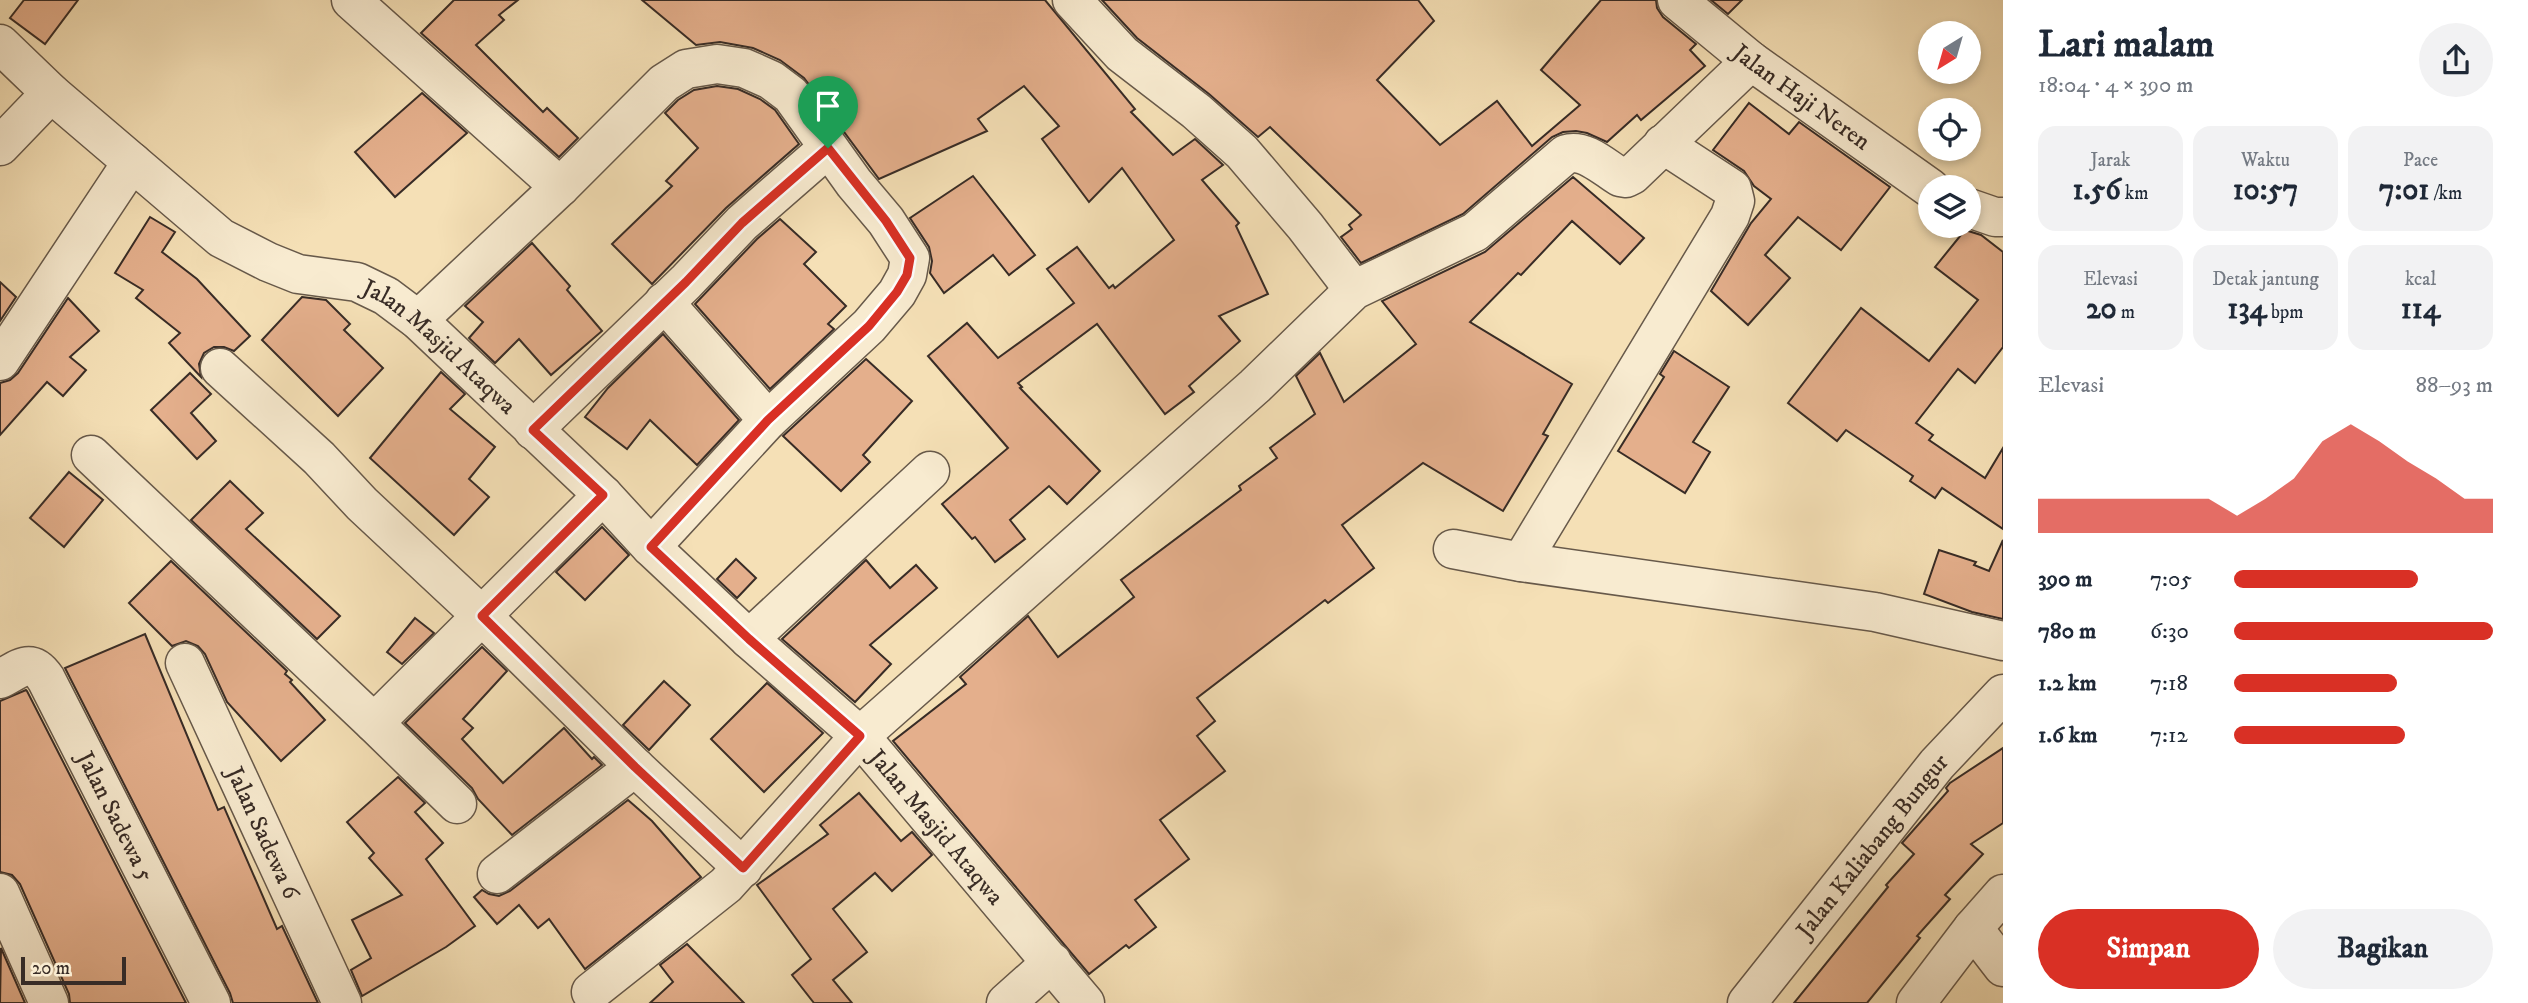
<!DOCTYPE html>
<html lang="id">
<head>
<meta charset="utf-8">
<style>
  :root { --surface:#fff; --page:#f2f2f3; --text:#1f2937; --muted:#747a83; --accent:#d93025 }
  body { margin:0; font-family:"IM FELL DW Pica",serif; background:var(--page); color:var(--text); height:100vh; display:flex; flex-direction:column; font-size:26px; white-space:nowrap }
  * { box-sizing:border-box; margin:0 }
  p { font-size:23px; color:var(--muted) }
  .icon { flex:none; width:38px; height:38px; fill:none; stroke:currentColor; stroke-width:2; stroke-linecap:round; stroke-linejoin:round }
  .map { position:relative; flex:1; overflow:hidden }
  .side { display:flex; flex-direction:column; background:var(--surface); width:525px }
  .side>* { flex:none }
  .needle { width:46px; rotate:217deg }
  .fabs { position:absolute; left:1918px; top:21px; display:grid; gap:14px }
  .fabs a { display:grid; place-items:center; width:63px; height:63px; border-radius:50%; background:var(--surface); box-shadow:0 4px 10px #0003; font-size:35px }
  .scale { position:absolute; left:21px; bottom:18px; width:105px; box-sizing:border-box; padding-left:7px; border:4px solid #382c26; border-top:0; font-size:19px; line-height:24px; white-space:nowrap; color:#382c26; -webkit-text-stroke:5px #f8ebd0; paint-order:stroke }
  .pin { position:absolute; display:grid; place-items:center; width:60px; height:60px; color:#fff; margin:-72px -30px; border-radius:50% 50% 50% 0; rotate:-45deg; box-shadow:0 0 7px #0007 }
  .pin .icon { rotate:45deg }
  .round { display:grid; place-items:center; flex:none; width:74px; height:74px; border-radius:37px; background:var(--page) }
  .headline { display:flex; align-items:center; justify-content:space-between; height:119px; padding:0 35px }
  h1 { font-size:38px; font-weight:700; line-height:52px }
  .figures { display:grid; grid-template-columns:repeat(3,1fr); gap:10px; height:119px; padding:7px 35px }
  .figures div { display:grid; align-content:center; border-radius:18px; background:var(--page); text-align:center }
  .figures b { font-size:30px; font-weight:700 }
  .figures small { font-size:19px; font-weight:400 }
  .figures p { font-size:19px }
  .chart { height:196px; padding:14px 35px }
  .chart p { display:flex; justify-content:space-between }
  .chart svg { width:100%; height:126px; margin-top:7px; fill:var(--accent); opacity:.7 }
  .primary-button { display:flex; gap:14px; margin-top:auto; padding:14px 35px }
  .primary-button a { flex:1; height:80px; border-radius:42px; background:var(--accent); color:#fff; font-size:28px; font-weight:700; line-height:80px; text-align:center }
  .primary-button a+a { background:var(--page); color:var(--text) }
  ul { padding:0 35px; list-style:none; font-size:23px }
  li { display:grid; grid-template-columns:112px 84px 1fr; align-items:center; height:52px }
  li i { height:18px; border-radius:9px; background:var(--accent) }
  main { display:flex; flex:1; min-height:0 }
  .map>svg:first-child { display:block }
</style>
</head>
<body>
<main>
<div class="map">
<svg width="2003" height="1003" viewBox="0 0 2003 1003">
  <rect width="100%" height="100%" fill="#f5e0b6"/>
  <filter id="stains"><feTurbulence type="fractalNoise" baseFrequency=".00286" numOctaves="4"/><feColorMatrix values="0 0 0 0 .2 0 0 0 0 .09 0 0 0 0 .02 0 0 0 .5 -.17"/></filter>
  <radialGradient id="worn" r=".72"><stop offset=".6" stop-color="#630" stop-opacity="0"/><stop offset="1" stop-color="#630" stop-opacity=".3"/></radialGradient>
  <g fill="#e4af8c" stroke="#382c26" stroke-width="2">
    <polygon points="24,0 78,0 45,44 10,18"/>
    <polygon points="454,0 518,0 499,15 504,20 476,45 543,112 547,108 578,138 559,157 421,33"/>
    <polygon points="642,0 1045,0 1135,109 1131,112 1173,155 1195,139 1223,165 1202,180 1239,223 1236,226 1268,294 1219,316 1240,341 1189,386 1194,392 1165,414 1097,324 1018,383 1022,387 1020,388 1100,471 1067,504 1049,486 1010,520 1025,539 995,562 975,537 972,539 942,504 1008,448 928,356 967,323 998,358 1074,303 1047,269 1077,247 1109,288 1113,285 1115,288 1174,240 1122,168 1089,202 1042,139 1059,126 1024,86 978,119 987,131 879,179 804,78 780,60 753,48 720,42 696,45"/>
    <polygon points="1102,0 1418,0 1434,21 1377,80 1440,145 1497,101 1532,146 1580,105 1541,70 1601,0 1656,0 1657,8 1663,17 1696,44 1690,50 1705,66 1641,120 1637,115 1607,142 1587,133 1576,131 1563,132 1552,137 1463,214 1361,263 1341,237 1352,229 1349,225 1361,215 1270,127 1258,137 1209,94 1137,38"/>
    <polygon points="1711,0 1742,0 1728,14"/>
    <polygon points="717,86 738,89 760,99 775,110 799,144 726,208 652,284 612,244 672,186 666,181 698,148 665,113 678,100 694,90"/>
    <polygon points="422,93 467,133 395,197 355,152"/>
    <polygon points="1749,103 1789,134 1799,122 1890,187 1841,250 1798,217 1765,255 1790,278 1748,325 1711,291 1751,223 1771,199 1754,186 1744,171 1713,150"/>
    <polygon points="973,176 1035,255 1009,275 993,255 944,293 930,273 932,261 929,247 910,218"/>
    <polygon points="1573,177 1644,238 1620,264 1572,221 1521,275 1518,273 1470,322 1572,384 1543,434 1548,436 1503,511 1423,463 1342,525 1374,568 1328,603 1325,600 1197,698 1215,721 1197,736 1225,771 1160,820 1189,859 1135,900 1156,927 1129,948 1126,945 1089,974 893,741 966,684 960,677 1028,616 1058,657 1134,597 1121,580 1241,490 1239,486 1277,458 1270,448 1315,414 1296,376 1320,353 1344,402 1416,344 1382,301 1485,252"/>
    <polygon points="150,217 175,232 162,252 197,279 250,336 234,351 224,347 214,347 204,353 199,364 201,377 169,343 180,333 136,298 143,290 115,273"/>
    <polygon points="780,219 816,252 804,264 846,306 828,324 834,329 770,389 695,304 757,239"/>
    <polygon points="1965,230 1981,235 2003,252 2003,347 1975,383 1958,369 1916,423 1933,435 1929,440 1985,478 2003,448 2003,529 1942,488 1935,498 1910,481 1913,476 1846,430 1837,441 1788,403 1861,308 1929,361 1978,300 1935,267"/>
    <polygon points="532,243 570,286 567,290 602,331 551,375 519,339 495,363 469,338 483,322 465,306"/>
    <polygon points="0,282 16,297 0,321"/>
    <polygon points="302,297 326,300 350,324 344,330 383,368 338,416 262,340"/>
    <polygon points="68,298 99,331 70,357 86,370 63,396 47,382 0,435 0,383 10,380 18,373"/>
    <polygon points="663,334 739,420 697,465 650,420 627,449 585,417 608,388"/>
    <polygon points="1674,351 1729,387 1693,442 1710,452 1685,493 1618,451 1664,377 1660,374"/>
    <polygon points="866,359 912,401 863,455 870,462 841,491 783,436"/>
    <polygon points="441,372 465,394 450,409 495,447 469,479 489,497 454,535 370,458"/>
    <polygon points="190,373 211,394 191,413 216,441 197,459 151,410"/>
    <polygon points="69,472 103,500 64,547 30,518"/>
    <polygon points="230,481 263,513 246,529 340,616 317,639 191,520"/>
    <polygon points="602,527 629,555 585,600 556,572"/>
    <polygon points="2003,540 2003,619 1972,612 1924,594 1939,550 1976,562 1974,565 1989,571"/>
    <polygon points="736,559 756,578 737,598 717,579"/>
    <polygon points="866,560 890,588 916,565 937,588 870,645 891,664 855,702 782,639"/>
    <polygon points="171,561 287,671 285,674 292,680 290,682 325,720 281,761 227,702 205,654 198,646 186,641 172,646 129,603"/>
    <polygon points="415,618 434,633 402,664 387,652"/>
    <polygon points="145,634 218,810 224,807 277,929 282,926 318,1003 233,1003 230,993 65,668"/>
    <polygon points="482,647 507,671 463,719 473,728 462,739 503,783 564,728 592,759 594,757 602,765 512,835 478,799 472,788 405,723"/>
    <polygon points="664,681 690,705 649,750 623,725"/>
    <polygon points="767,683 823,733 764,792 711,739"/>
    <polygon points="26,690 27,691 186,1003 70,1003 69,994 20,884 12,875 0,872 0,701"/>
    <polygon points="2003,748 2003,823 1971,844 1983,854 1945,895 1950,899 1917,936 1920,938 1867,1003 1794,1003 1888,887 1886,885 1914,854 1902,843 1948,791 1946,788 1950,783"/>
    <polygon points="398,777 425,803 415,812 443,843 426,859 475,926 446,947 362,996 351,970 371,958 352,920 402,895 369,858 374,853 347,822"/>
    <polygon points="859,793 901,841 912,832 932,855 892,891 875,873 833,909 867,952 833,980 852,1003 814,1003 792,975 811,959 757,885 828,834 820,825"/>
    <polygon points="628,800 652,821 701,877 585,969 549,919 538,928 519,905 497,924 474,897 482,890 489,894 499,896 510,891"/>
    <polygon points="687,944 744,1003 650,1003 673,982 660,965"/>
    <polygon points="1,948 25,1003 0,1003"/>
  </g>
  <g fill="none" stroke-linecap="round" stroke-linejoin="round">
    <g stroke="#67594a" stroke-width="41">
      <g id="minor">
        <polyline points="351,0 560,187"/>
        <polyline points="1072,0 1122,54 1196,111 1242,152 1305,226 1354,290"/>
        <path id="s1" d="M1677,0L1751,61L1930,188"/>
        <path id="s2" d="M0,44L51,93L221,238L268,262L298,274L357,282L386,296L418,320L603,495L651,547L749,639L860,736L1085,1003"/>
        <polyline points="0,146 51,93"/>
        <polyline points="1969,208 1995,217 2003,217"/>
        <polyline points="664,302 768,420"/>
        <polyline points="418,320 560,187 664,83 686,69 717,64 744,68 771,80 791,95 854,183 886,221 910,258 907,275 897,293 869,326 768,420 651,547"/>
        <polyline points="0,361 132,162"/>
        <polyline points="220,368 319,458 362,504 482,616 635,767 743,868"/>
        <polyline points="533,430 686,282 742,223 828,148"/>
        <polyline points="91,455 374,723 603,495"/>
        <polyline points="1453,549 1521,562 1875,612 2003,641"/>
        <polyline points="1521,562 1730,216 1735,201 1732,189 1663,144"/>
        <polyline points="749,639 930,471"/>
        <path id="s3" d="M185,663L342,1003"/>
        <path id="s4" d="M0,679C20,669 31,656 46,679L211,1003"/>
        <polyline points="374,723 457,804"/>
        <polyline points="497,874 635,767"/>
        <polyline points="0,893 49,1003"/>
        <polyline points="1973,928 2003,967"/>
        <path d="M591,992L726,885L860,736L1255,386L1354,290L1475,232L1566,154C1585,148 1605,168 1620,177L1626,178L1632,175L1751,61"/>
        <polyline points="1006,1003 1052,962"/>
        <polyline points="1916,1003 1973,928 2003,894"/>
      </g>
    </g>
    <g stroke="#67594a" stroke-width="41">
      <g id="tertiary">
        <path id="s5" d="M1747,1003L1937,764L2003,694"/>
      </g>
    </g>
    <use href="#minor" stroke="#f8ebd0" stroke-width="38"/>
    <use href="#tertiary" stroke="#f8ebd0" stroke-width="38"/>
  </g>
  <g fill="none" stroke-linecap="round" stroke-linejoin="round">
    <g stroke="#fff" stroke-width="14">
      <polygon id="route" points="828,148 886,221 910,258 907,275 897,292 869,326 768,420 651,547 749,639 860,736 743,868 635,767 482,616 603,495 533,430 686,282 742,223"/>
    </g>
    <use href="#route" stroke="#d93025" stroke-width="9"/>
  </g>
  <g text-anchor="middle" stroke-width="5" stroke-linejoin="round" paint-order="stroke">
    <g font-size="24" fill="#382c26" stroke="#f8ebd0">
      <text dy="8" stroke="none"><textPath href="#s1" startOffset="158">Jalan Haji Neren</textPath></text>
      <text dy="8" stroke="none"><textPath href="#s2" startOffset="544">Jalan Masjid Ataqwa</textPath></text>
      <text dy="8" stroke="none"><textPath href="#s4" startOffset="208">Jalan Sadewa 5</textPath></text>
      <text dy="8" stroke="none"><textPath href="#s2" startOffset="1237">Jalan Masjid Ataqwa</textPath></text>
      <text dy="8" stroke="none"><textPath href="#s3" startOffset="187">Jalan Sadewa 6</textPath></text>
      <text dy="8" stroke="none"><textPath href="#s5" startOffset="201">Jalan Kaliabang Bungur</textPath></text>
    </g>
  </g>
  <rect width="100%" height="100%" filter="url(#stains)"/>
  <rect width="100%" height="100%" fill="url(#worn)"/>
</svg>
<div class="fabs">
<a><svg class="needle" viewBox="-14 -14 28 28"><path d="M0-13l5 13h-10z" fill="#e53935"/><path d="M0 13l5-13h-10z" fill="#747a83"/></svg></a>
<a><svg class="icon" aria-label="locate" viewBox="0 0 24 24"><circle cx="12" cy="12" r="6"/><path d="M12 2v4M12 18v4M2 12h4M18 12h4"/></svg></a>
<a><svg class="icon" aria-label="layers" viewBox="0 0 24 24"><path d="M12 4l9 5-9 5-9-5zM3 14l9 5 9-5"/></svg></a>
</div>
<div class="scale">20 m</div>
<div class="pin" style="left:828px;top:148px;background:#1e9e55"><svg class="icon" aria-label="arrive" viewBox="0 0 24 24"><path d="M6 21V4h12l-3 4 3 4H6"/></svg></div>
</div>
<section class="side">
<div class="headline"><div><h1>Lari malam</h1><p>18:04 · 4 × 390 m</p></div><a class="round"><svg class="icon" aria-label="share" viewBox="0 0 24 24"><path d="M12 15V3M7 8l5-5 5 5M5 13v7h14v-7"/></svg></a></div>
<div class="figures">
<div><p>Jarak</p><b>1.56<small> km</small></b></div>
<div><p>Waktu</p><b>10:57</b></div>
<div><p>Pace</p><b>7:01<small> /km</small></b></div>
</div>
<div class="figures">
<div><p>Elevasi</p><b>20<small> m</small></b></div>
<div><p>Detak jantung</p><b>134<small> bpm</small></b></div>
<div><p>kcal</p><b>114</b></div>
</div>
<div class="chart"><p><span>Elevasi</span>88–93 m</p>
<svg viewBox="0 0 160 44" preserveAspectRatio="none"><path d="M0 44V32L10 32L20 32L30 32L40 32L50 32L60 32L70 38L80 32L90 25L100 12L110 6L120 12L130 19L140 25L150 32L160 32V44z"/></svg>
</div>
<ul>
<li><b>390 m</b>7:05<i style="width:71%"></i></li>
<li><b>780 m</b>6:30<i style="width:100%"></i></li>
<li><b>1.2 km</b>7:18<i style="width:63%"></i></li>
<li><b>1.6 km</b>7:12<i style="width:66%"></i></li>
</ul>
<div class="primary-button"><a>Simpan</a><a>Bagikan</a></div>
</section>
</main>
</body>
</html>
